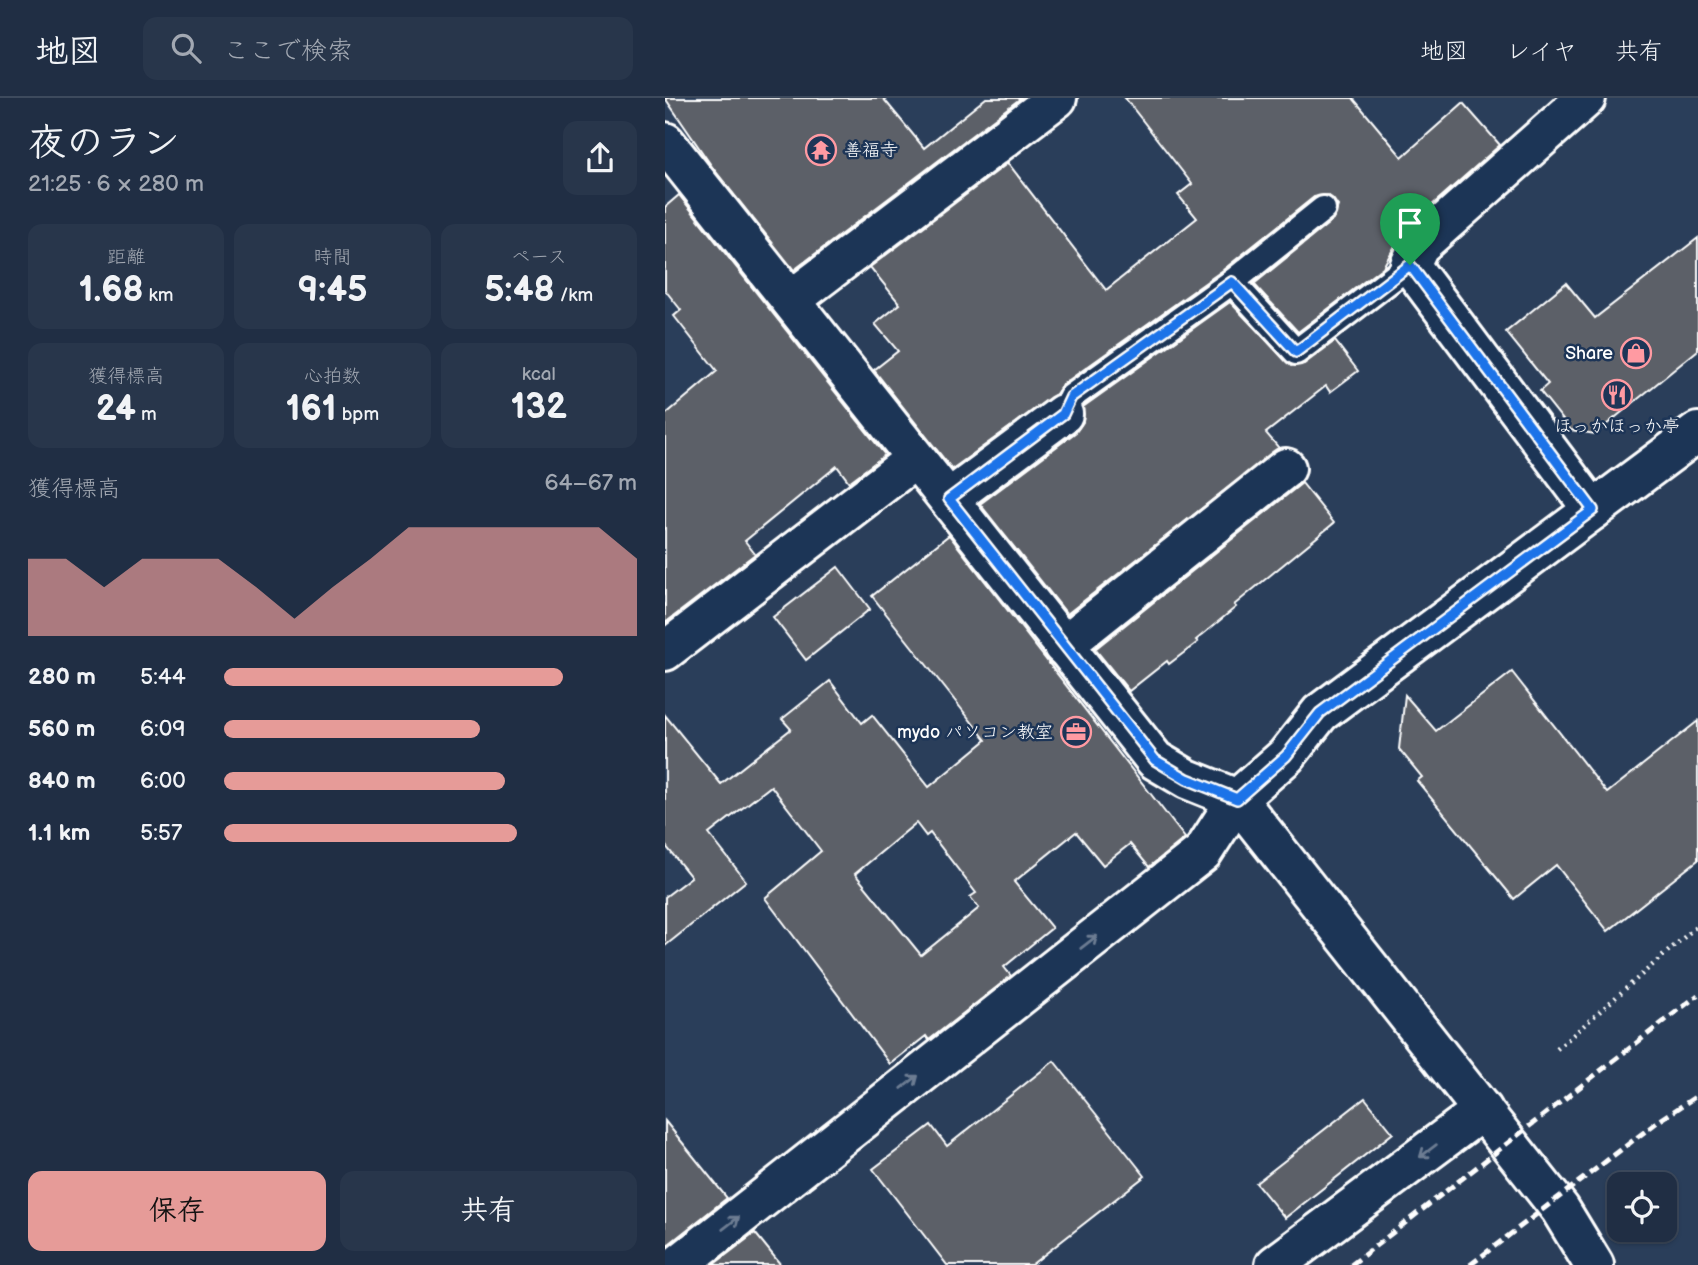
<!DOCTYPE html>
<html lang="ja">
<head>
<meta charset="utf-8">
<style>
  :root { --surface:#202e44; --page:#28364b; --text:#f1f3f6; --muted:#a2a8b2; --line:#3d4a5d; --accent:#e69b98 }
  body { margin:0; font-family:"Balsamiq Sans","Klee One",sans-serif; background:var(--page); color:var(--text); height:100vh; display:flex; flex-direction:column; font-size:26px; white-space:nowrap }
  * { box-sizing:border-box; margin:0 }
  p { font-size:23px; color:var(--muted) }
  .icon { flex:none; width:38px; height:38px; fill:none; stroke:currentColor; stroke-width:2; stroke-linecap:round; stroke-linejoin:round }
  .map { position:relative; flex:1; overflow:hidden }
  .sheet { display:flex; flex-direction:column; background:var(--surface); width:665px }
  .sheet>* { flex:none }
  .tools { position:absolute; left:942px; top:1074px; display:grid; gap:14px }
  .tools a { display:grid; place-items:center; width:70px; height:70px; border-radius:14px; background:var(--surface); box-shadow:0 2px 5px #0004,0 0 0 2px var(--line); font-size:35px }
  .pin { position:absolute; display:grid; place-items:center; width:60px; height:60px; color:#fff; margin:-72px -30px; border-radius:50% 50% 50% 0; rotate:-45deg; box-shadow:0 0 7px #0007 }
  .pin .icon { rotate:45deg }
  .round { display:grid; place-items:center; flex:none; width:74px; height:74px; border-radius:14px; background:var(--page) }
  .overview { display:flex; align-items:center; justify-content:space-between; height:119px; padding:0 28px }
  h1 { font-size:38px; font-weight:800; line-height:52px }
  .stats { display:grid; grid-template-columns:repeat(3,1fr); gap:10px; height:119px; padding:7px 28px }
  .stats div { display:grid; align-content:center; border-radius:14px; background:var(--page); text-align:center }
  .stats b { font-size:35px; font-weight:800 }
  .stats small { font-size:19px; font-weight:400 }
  .stats p { font-size:19px }
  .chart { height:196px; padding:14px 28px }
  .chart p { display:flex; justify-content:space-between }
  .chart svg { width:100%; height:126px; margin-top:7px; fill:var(--accent); opacity:.7 }
  .action { display:flex; gap:14px; margin-top:auto; padding:14px 28px }
  .action a { flex:1; height:80px; border-radius:14px; background:var(--accent); color:#111; font-size:28px; font-weight:800; line-height:80px; text-align:center }
  .action a+a { background:var(--page); color:var(--text) }
  ul { padding:0 28px; list-style:none; font-size:23px }
  li { display:grid; grid-template-columns:112px 84px 1fr; align-items:center; height:52px }
  li i { height:18px; border-radius:9px; background:var(--accent) }
  header { display:flex; align-items:center; gap:42px; box-sizing:border-box; height:98px; padding:0 35px; background:var(--surface); border-bottom:2px solid var(--line) }
  header strong { font-size:33px }
  nav { display:flex; gap:38px; margin-inline-start:auto; font-size:24px }
  .search { width:490px; height:63px; background:var(--page); display:flex; align-items:center; gap:18px; box-sizing:border-box; padding:0 24px; border-radius:14px; color:var(--muted); font-size:26px }
  main { display:flex; flex:1; min-height:0 }
  .map>svg:first-child { display:block }
</style>
</head>
<body>
<header>
<strong>地図</strong>
<div class="search"><svg class="icon" aria-label="search" viewBox="0 0 24 24"><circle cx="10" cy="10" r="6"/><path d="M15 15l6 6"/></svg>ここで検索</div>
<nav><a>地図</a><a>レイヤ</a><a>共有</a></nav>
</header>
<main>
<section class="sheet">
<div class="overview"><div><h1>夜のラン</h1><p>21:25 · 6 × 280 m</p></div><a class="round"><svg class="icon" aria-label="share" viewBox="0 0 24 24"><path d="M12 15V3M7 8l5-5 5 5M5 13v7h14v-7"/></svg></a></div>
<div class="stats">
<div><p>距離</p><b>1.68<small> km</small></b></div>
<div><p>時間</p><b>9:45</b></div>
<div><p>ペース</p><b>5:48<small> /km</small></b></div>
</div>
<div class="stats">
<div><p>獲得標高</p><b>24<small> m</small></b></div>
<div><p>心拍数</p><b>161<small> bpm</small></b></div>
<div><p>kcal</p><b>132</b></div>
</div>
<div class="chart"><p><span>獲得標高</span>64–67 m</p>
<svg viewBox="0 0 160 44" preserveAspectRatio="none"><path d="M0 44V17L10 17L20 27L30 17L40 17L50 17L60 27L70 38L80 27L90 17L100 6L110 6L120 6L130 6L140 6L150 6L160 17V44z"/></svg>
</div>
<ul>
<li><b>280 m</b>5:44<i style="width:82%"></i></li>
<li><b>560 m</b>6:09<i style="width:62%"></i></li>
<li><b>840 m</b>6:00<i style="width:68%"></i></li>
<li><b>1.1 km</b>5:57<i style="width:71%"></i></li>
</ul>
<div class="action"><a>保存</a><a>共有</a></div>
</section>
<div class="map">
<svg width="1033" height="1167" viewBox="0 0 1033 1167">
  <rect width="100%" height="100%" fill="#2a3e5a"/>
  <filter id="ink" filterUnits="userSpaceOnUse"><feTurbulence type="fractalNoise" baseFrequency=".0143" numOctaves="2"/><feDisplacementMap in="SourceGraphic" scale="14" xChannelSelector="R" yChannelSelector="G"/><feConvolveMatrix kernelMatrix="1 2 1 2 8 2 1 2 1" color-interpolation-filters="sRGB"/></filter>
  <g filter="url(#ink)">
    <g fill="#5c6067" stroke="#fff" stroke-width="2" fill-rule="evenodd">
      <polygon points="0,0 218,0 259,50 321,0 356,0 129,172 48,70"/>
      <polygon points="460,0 688,0 737,59 798,5 835,47 739,132 718,169 633,234 589,186 668,122 673,108 663,97 649,99 558,172 397,287 391,296 287,371 209,272 233,253 210,226 235,206 205,169 343,65 441,192 532,120 513,97 527,86"/>
      <polygon points="14,97 220,357 184,384 172,368 80,443 90,456 0,525 0,317 52,273 9,218 16,212 0,192 0,109"/>
      <polygon points="1033,140 1033,252 930,336 906,332 875,293 883,286 841,234 901,185 930,220"/>
      <polygon points="565,204 626,268 639,266 670,243 693,273 665,294 661,288 601,335 614,350 402,516 315,406 411,334 418,324 418,309"/>
      <polygon points="637,385 669,425 569,507 571,509 531,542 533,544 504,566 502,563 464,593 430,551"/>
      <path d="M284,437L520,740L484,769L465,746L438,767L411,734L349,784L387,830L339,869L346,878L264,942L261,938L225,966L100,800L156,753L106,688L44,736L81,783L0,848V799L26,779L0,747V617L56,686L126,631L117,621L165,583L197,625L207,617L264,689L321,642L207,498ZM251,725L261,738L265,735L311,795L305,799L314,810L256,857L190,776Z"/>
      <polygon points="173,469 205,511 141,562 108,519"/>
      <polygon points="847,574 942,695 1033,623 1033,762 943,833 891,767 849,801 752,683 757,679 734,651 740,597 771,633"/>
      <polygon points="389,963 480,1078 366,1167 282,1167 208,1071 266,1027 282,1048"/>
      <polygon points="700,1000 728,1035 620,1120 591,1085"/>
      <polygon points="0,1023 62,1100 0,1149"/>
      <polygon points="90,1135 116,1167 48,1167"/>
    </g>
    <g fill="none" stroke-linecap="round" stroke-linejoin="round">
      <g stroke="#fff" stroke-width="30">
        <g id="service">
          <polyline points="567,184 631,254 745,167"/>
          <polyline points="398,316 406,299 567,184 658,111"/>
        </g>
      </g>
      <g stroke="#fff" stroke-width="44">
        <g id="minor">
          <polyline points="921,0 754,148 745,167 928,412"/>
          <polyline points="0,44 490,662 522,681 572,701 538,754 13,1167"/>
          <polyline points="126,202 392,0"/>
          <polyline points="284,401 398,316"/>
          <polyline points="398,548 621,370"/>
          <polyline points="0,553 250,361"/>
          <polyline points="610,1167 818,1012"/>
        </g>
      </g>
      <g stroke="#fff" stroke-width="44">
        <polyline id="tertiary" points="929,1167 895,1111 572,701 621,658 655,615 1033,334"/>
      </g>
      <polyline stroke="#fff" stroke-width="4.5" stroke-dasharray="2 5" stroke-linecap="butt" points="892,951 1033,827"/>
      <use href="#service" stroke="#1d3557" stroke-width="24"/>
      <use href="#minor" stroke="#1d3557" stroke-width="38"/>
      <use href="#tertiary" stroke="#1d3557" stroke-width="38"/>
      <g stroke="#fff" stroke-width="5" stroke-dasharray="10 5" stroke-linecap="butt">
        <polyline points="686,1167 1033,897"/>
        <polyline points="805,1167 991,1025 1033,997"/>
      </g>
    </g>
    <defs><path id="oneway-shaft" d="M-6 0H5M1.5-3L5.5 0L1.5 3" fill="none" stroke-width="1.6" stroke-linecap="round" stroke-linejoin="round" transform="scale(1.75)"/></defs>
    <g stroke="#6c7c92">
      <use href="#oneway-shaft" transform="translate(424 844) rotate(-38)"/>
      <use href="#oneway-shaft" transform="translate(245 984) rotate(-38)"/>
      <use href="#oneway-shaft" transform="translate(763 1053) rotate(143)"/>
      <use href="#oneway-shaft" transform="translate(66 1125) rotate(-38)"/>
    </g>
  </g>
  <g fill="none" stroke-linecap="round" stroke-linejoin="round" filter="url(#ink)">
    <g stroke="#fff" stroke-width="14">
      <polygon id="route" points="745,167 928,412 655,615 621,658 572,701 522,681 490,662 284,401 398,316 406,299 567,184 631,254"/>
    </g>
    <use href="#route" stroke="#1a73e8" stroke-width="9"/>
  </g>
  <defs>
    <g id="temple-ring" transform="scale(1.575)"><circle r="9.5" fill="#1d3557" stroke="#ff9aa2" stroke-width="1.5"/><path d="M0-6L5-2H3V0L6.5 2.5H4V6H1.5V3h-3V6H-4V2.5H-6.5L-3 0V-2H-5Z" fill="#ff9aa2"/></g>
    <g id="shop-ring" transform="scale(1.575)"><circle r="9.5" fill="#1d3557" stroke="#ff9aa2" stroke-width="1.5"/><path d="M-5-2.5h2.3a2.7 3.5 0 0 1 5.4 0H5L5.5 6h-11ZM-1.5-2.5h3a1.5 2.3 0 0 0-3 0Z" fill="#ff9aa2"/></g>
    <g id="restaurant-ring" transform="scale(1.575)"><circle r="9.5" fill="#1d3557" stroke="#ff9aa2" stroke-width="1.5"/><path d="M-5-6h1v4h1v-4h1v4h1v-4h1v5L-1.5 .5V6h-2V.5L-5-1ZM5-6V6H3V1.5H1.5Q1.5-4 5-6Z" fill="#ff9aa2"/></g>
    <g id="office-ring" transform="scale(1.575)"><circle r="9.5" fill="#1d3557" stroke="#ff9aa2" stroke-width="1.5"/><path d="M-6-3h4V-5.5h4V-3h4V5H-6ZM-1-4.5V-3h2v-1.5ZM-6 0V1H6V0Z" fill="#ff9aa2"/></g>
  </defs>
  <g fill-rule="evenodd">
    <use href="#temple-ring" x="156" y="52"/>
    <use href="#shop-ring" x="971" y="255"/>
    <use href="#restaurant-ring" x="952" y="297"/>
    <use href="#office-ring" x="411" y="634"/>
  </g>
  <g text-anchor="middle" stroke-width="5" stroke-linejoin="round" paint-order="stroke">
    <g font-size="18" fill="#fff" stroke="#1d3557" text-anchor="end">
      <text x="179" y="58" text-anchor="start">善福寺</text>
      <text x="948" y="261">Share</text>
      <text x="952" y="334" text-anchor="middle">ほっかほっか亭</text>
      <text x="388" y="640">mydo パソコン教室</text>
    </g>
  </g>
</svg>
<div class="tools">
<a><svg class="icon" aria-label="locate" viewBox="0 0 24 24"><circle cx="12" cy="12" r="6"/><path d="M12 2v4M12 18v4M2 12h4M18 12h4"/></svg></a>
</div>
<div class="pin" style="left:745px;top:167px;background:#1e9e55"><svg class="icon" aria-label="arrive" viewBox="0 0 24 24"><path d="M6 21V4h12l-3 4 3 4H6"/></svg></div>
</div>
</main>
</body>
</html>
